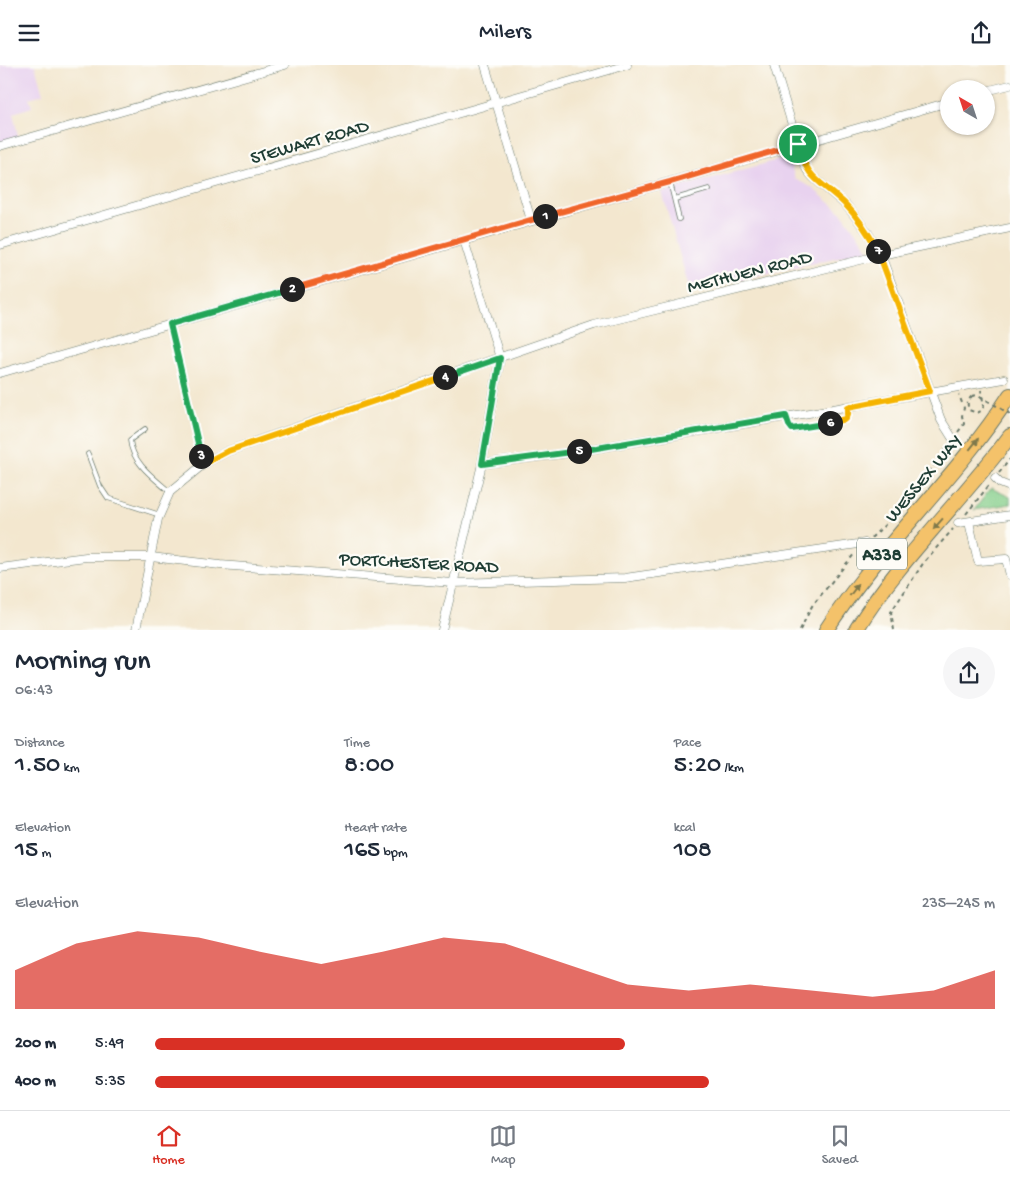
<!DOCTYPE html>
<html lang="en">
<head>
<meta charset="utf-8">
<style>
  :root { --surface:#fff; --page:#f6f6f7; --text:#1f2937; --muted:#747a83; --line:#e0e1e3; --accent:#d93025 }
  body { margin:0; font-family:"Gochi Hand",sans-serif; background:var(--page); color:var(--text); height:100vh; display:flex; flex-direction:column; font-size:19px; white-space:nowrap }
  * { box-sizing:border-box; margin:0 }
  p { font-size:16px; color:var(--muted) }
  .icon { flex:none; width:28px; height:28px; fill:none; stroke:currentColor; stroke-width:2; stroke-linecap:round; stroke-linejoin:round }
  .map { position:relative; height:565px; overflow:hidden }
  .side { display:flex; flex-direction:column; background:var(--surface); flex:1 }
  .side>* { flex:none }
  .needle { width:32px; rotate:321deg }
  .tools { position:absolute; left:940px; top:15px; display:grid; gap:10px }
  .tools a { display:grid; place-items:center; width:55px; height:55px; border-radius:50%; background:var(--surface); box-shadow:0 1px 4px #0004; font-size:25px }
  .pin { position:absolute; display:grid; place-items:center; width:42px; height:42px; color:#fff; margin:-21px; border:2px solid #fff; border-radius:50%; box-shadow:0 1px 5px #0007 }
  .km { position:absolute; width:25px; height:25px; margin:-12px; border-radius:50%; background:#222; color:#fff; font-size:14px; line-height:25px; text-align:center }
  .round { display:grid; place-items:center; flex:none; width:52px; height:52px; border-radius:26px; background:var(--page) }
  .overview { display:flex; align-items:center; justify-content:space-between; height:85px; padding:0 15px }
  h1 { font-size:28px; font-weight:600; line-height:38px }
  .metrics { display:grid; grid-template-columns:repeat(3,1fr); gap:8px; height:85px; padding:5px 15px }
  .metrics div { display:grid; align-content:center }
  .metrics b { font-size:25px; font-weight:600 }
  .metrics small { font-size:14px; font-weight:400 }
  .metrics p { font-size:14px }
  .chart { height:140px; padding:10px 15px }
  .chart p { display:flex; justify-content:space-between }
  .chart svg { width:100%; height:90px; margin-top:5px; fill:var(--accent); opacity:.7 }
  ul { padding:0 15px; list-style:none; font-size:16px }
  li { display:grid; grid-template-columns:80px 60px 1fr; align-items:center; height:38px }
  li i { height:12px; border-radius:6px; background:var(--accent) }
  header { display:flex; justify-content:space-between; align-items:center; height:65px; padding:0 15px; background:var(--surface); font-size:22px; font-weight:600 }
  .menu { display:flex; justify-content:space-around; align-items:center; height:70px; border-top:1px solid var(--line); background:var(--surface); font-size:14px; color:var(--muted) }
  .menu a { display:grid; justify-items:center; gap:2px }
  .menu .current { color:var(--accent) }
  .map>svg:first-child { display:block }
</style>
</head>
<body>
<header><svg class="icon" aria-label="menu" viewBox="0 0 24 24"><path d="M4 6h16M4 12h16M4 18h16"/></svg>Milers<svg class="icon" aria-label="share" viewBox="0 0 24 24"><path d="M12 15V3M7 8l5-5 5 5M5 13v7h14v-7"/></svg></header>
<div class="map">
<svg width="1010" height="565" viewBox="0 0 1010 565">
  <rect width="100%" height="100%" fill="#fdfcf7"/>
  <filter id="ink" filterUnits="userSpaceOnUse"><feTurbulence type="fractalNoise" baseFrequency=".02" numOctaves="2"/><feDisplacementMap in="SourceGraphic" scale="10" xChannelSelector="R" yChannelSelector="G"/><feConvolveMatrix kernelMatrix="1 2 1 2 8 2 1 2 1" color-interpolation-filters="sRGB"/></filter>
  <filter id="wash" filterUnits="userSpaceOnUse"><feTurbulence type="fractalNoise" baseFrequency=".0096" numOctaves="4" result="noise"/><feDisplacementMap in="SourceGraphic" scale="20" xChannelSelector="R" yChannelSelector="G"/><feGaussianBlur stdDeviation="1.12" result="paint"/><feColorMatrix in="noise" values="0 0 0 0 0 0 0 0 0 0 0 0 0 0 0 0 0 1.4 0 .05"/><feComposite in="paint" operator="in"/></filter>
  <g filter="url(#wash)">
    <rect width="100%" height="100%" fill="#f3e7cf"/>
    <g fill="#e8d2ef">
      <polygon points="0,0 35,0 43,29 29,33 32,42 13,48 19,76 0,81"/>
      <polygon points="785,93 789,95 795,114 811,122 841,147 869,185 690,226 662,127"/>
    </g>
    <polygon fill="#85ce8a" stroke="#52865f" points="991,423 1010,432 1010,439 974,445"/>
  </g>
  <g filter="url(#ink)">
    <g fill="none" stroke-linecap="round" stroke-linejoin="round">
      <g stroke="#69786a" stroke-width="5.5">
        <g id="service">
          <polyline points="670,117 679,154"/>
          <polyline points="675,134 709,124"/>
          <polyline points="786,351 790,363 795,365 844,355 848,349 848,342"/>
          <path d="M145,364L130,375C132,398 154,413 170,427"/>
          <polyline points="88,389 100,421 108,433 160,450"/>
        </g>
      </g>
      <g stroke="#69786a" stroke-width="9">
        <g id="minor">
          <polyline points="485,0 531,155"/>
          <polyline points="774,0 803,96 807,105 813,112 846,140 856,152 868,168 881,190 941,355 953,374"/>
          <polyline points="986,26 1010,20"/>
          <polyline points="0,81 285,0"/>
          <polyline points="0,180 627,0"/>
          <polyline points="0,308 949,37"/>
          <polyline points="482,399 561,389 833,344 1004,314"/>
          <polyline points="995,413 1000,418 1010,422"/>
          <polyline points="969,457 978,496 1006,494 1010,510"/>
          <polyline points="958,458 1010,450"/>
          <polyline points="0,503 86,492 151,492 220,500 453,518 625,513 865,478"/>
          <polyline points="136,565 158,454 170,427 205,398 228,386 594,260 881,190 1010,163"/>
          <polyline points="442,565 482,399 500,293 464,175"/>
        </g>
      </g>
      <g stroke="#69786a" stroke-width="16">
        <g id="trunk">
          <path d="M826,565C880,481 956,414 1010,330"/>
          <path d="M856,565C899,494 961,437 1010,371"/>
        </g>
      </g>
      <g stroke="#69786a" stroke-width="2" stroke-dasharray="4 4" stroke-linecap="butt">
        <polyline points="172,266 201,392"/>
        <path d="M972,331C967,336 967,339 969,345L977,348L981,346L984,341L981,325"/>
        <polyline points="958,367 964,359 962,351 964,343 959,330"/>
        <polyline points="999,408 1010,394"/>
        <polyline points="966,449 990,419"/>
        <polyline points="871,473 904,442 948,381"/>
        <polyline points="800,565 812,541 855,488"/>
        <polyline points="894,565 891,547 924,497 953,464"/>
      </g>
      <use href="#service" stroke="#fff" stroke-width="4"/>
      <use href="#minor" stroke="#fff" stroke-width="8"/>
      <use href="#trunk" stroke="#f4c26a" stroke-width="14"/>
      <polyline stroke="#69786a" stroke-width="2" stroke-dasharray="4 4" stroke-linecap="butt" points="972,331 978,330 1010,349"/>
    </g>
    <defs><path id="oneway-solid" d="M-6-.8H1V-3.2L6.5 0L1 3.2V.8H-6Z" transform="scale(1.25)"/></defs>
    <g fill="#7f794c">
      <use href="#oneway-solid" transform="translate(974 379) rotate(-52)"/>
      <use href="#oneway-solid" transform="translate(938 459) rotate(131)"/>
      <use href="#oneway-solid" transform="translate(854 525) rotate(-53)"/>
    </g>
  </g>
  <g fill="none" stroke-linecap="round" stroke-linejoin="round" filter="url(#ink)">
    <g stroke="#fff" stroke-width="10">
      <polyline id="split-1" points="545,151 670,117 798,79"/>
    </g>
    <g stroke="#fff" stroke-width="10">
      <polyline id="split-2" points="292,224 545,151"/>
    </g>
    <g stroke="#fff" stroke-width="10">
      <polyline id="split-3" points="201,391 170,259 292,224"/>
    </g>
    <g stroke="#fff" stroke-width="10">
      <polyline id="split-4" points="201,391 205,398 228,386 445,312"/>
    </g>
    <g stroke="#fff" stroke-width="10">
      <polyline id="split-5" points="445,312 500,293 482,399 579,386"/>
    </g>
    <g stroke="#fff" stroke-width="10">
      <polyline id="split-6" points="579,386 786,351 789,360 792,364 830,358"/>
    </g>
    <g stroke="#fff" stroke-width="10">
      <polyline id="split-7" points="830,358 846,354 848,349 848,342 930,326 878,186"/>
    </g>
    <g stroke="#fff" stroke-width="10">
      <path id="split-8" d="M798,79C808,117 819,114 844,138C858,152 869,169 878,186"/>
    </g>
    <use href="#split-1" stroke="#f0652b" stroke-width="6"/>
    <use href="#split-2" stroke="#f0652b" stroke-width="6"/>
    <use href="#split-3" stroke="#22a559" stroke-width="6"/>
    <use href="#split-4" stroke="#f5b400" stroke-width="6"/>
    <use href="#split-5" stroke="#22a559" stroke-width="6"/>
    <use href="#split-6" stroke="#22a559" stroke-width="6"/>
    <use href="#split-7" stroke="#f5b400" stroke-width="6"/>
    <use href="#split-8" stroke="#f5b400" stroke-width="6"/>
  </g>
  <g text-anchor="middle" stroke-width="4.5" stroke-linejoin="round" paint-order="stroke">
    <rect fill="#fdfcf7" stroke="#62766e" stroke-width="1" x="857" y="473.5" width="50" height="31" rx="4"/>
    <g font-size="18" font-weight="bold" fill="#1f3d34">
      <text x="882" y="495">A338</text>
    </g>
    <g font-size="19" fill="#1f3d34" stroke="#fdfcf7">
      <text transform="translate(309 75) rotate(-16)" y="7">STEWART ROAD</text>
      <text transform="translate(749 205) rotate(-14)" y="7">METHUEN ROAD</text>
      <text transform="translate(922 412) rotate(-50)" y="7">WESSEX WAY</text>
      <text transform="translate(419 496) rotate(3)" y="7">PORTCHESTER ROAD</text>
    </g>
  </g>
</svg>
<div class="tools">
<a><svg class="needle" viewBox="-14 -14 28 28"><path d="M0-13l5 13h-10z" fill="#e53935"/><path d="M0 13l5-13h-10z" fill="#747a83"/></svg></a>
</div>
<div class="pin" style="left:798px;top:79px;background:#1e9e55"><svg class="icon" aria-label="arrive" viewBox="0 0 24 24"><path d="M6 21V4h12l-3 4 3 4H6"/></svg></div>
<b class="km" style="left:545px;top:151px">1</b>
<b class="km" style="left:292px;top:224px">2</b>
<b class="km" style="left:201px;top:391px">3</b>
<b class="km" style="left:445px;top:312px">4</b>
<b class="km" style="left:579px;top:386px">5</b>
<b class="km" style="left:830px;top:358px">6</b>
<b class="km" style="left:878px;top:186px">7</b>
</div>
<section class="side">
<div class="overview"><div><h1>Morning run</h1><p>06:43</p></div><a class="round"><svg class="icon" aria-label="share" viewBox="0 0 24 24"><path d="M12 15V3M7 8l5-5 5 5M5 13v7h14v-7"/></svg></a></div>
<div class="metrics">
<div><p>Distance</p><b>1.50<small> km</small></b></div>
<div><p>Time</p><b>8:00</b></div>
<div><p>Pace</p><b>5:20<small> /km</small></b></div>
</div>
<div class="metrics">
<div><p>Elevation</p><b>15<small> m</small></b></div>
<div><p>Heart rate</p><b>165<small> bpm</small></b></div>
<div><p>kcal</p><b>108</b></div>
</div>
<div class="chart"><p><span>Elevation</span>235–245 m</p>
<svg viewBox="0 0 160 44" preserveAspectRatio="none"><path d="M0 44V25L10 12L20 6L30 9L40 16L50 22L60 16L70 9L80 12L90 22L100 32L110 35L120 32L130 35L140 38L150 35L160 25V44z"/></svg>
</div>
<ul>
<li><b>200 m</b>5:49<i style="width:56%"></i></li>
<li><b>400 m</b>5:35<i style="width:66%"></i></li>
</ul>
</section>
<nav class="menu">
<a class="current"><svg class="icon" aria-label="home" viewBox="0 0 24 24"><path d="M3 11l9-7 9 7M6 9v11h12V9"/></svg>Home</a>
<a><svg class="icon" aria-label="map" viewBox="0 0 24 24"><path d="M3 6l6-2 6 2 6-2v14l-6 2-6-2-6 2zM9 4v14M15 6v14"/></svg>Map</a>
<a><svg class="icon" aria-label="saved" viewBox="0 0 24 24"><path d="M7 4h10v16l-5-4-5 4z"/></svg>Saved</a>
</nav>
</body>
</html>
